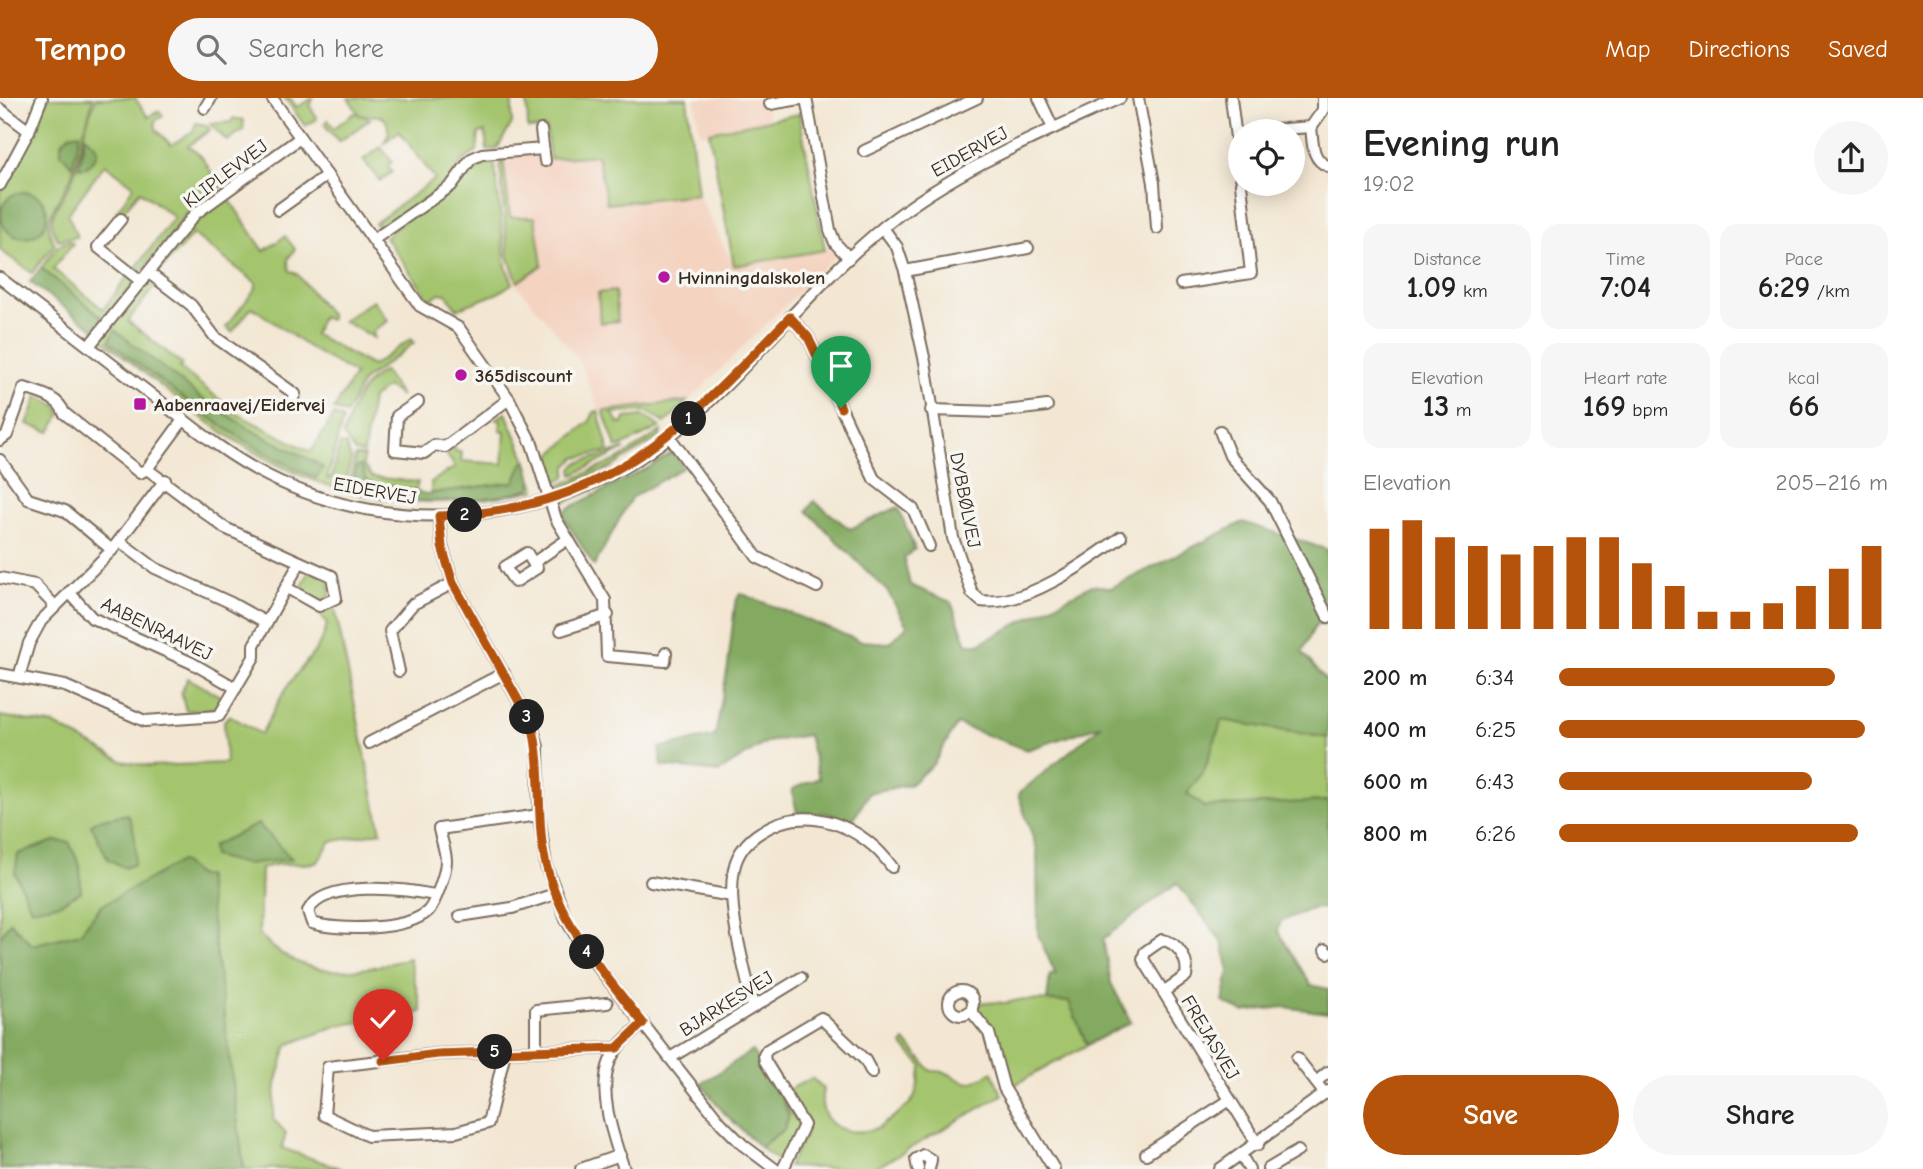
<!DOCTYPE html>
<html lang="en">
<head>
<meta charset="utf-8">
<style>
  :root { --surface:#fff; --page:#f6f6f6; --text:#222; --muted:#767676; --accent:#b45309 }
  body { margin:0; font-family:"Comic Neue",sans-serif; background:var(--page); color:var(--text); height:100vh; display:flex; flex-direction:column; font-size:26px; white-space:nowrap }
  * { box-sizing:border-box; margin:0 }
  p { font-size:23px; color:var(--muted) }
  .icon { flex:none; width:38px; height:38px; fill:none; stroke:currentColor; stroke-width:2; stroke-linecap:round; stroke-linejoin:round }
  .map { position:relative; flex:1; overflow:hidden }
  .sheet { display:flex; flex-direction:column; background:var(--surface); width:595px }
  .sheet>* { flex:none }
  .fabs { position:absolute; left:1228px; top:21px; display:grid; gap:14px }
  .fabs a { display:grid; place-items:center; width:77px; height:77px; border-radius:50%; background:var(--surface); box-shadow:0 4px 18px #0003; font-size:35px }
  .pin { position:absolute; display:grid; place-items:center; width:60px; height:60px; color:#fff; margin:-72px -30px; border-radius:50% 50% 50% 0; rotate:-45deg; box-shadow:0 0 7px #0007 }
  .pin .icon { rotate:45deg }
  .km { position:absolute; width:35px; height:35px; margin:-18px; border-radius:50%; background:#222; color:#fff; font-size:19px; line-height:35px; text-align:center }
  .round { display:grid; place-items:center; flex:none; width:74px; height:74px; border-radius:37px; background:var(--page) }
  .summary { display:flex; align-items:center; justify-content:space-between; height:119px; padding:0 35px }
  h1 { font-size:38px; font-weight:600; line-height:52px }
  .stats { display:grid; grid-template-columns:repeat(3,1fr); gap:10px; height:119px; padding:7px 35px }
  .stats div { display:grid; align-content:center; border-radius:18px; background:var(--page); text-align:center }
  .stats b { font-size:30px; font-weight:600 }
  .stats small { font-size:19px; font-weight:400 }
  .stats p { font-size:19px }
  .chart { height:196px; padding:14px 35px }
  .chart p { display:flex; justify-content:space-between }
  .chart svg { width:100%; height:126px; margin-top:7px; stroke:var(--accent); stroke-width:6 }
  .primary-button { display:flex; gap:14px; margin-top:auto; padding:14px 35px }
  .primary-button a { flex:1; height:80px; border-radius:42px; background:var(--accent); color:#fff; font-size:28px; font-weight:600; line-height:80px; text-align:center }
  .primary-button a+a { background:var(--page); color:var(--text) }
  ul { padding:0 35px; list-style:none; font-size:23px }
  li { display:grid; grid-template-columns:112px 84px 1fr; align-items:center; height:52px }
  li i { height:18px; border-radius:9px; background:var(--accent) }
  header { display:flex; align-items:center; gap:42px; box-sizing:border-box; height:98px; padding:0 35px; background:var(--accent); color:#fff }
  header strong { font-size:33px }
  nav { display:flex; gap:38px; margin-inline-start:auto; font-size:24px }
  .search { width:490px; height:63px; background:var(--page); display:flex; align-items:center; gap:18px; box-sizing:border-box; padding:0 24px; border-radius:38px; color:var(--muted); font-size:26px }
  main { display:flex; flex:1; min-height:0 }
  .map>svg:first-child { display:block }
</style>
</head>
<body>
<header>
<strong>Tempo</strong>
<div class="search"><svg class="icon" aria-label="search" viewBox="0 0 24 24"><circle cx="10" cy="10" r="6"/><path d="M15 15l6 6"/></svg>Search here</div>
<nav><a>Map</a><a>Directions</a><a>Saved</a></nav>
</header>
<main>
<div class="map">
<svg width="1328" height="1071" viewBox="0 0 1328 1071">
  <rect width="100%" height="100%" fill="#f6f6f2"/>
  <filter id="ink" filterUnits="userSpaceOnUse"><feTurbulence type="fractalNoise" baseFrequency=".0143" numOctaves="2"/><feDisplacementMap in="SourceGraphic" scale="14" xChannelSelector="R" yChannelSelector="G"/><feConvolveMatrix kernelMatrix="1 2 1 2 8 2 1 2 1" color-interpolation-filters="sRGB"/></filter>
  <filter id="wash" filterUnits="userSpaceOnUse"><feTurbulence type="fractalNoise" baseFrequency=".00686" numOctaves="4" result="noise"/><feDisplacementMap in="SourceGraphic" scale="28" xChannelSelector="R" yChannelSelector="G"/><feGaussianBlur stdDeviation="1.57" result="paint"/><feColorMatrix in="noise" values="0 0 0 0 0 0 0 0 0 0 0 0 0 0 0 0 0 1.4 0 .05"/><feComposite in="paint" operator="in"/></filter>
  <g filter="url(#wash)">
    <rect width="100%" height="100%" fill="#f3e7d3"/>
    <g fill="#f4d3c0">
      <polygon points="694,0 766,0 768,22 700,36"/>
      <polygon points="543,51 550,61 597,56 607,106 698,96 734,168 839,150 841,152 691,301 600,313 578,260 516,186 509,171 497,55"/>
    </g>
    <g fill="#a4c56e" stroke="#707846" stroke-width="2">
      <path d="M46,0H93L86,27L96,0H135L148,19L159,13L163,18L155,23L156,31L171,47L193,33L196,25L206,27L210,32L188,48L201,58L215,80L231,82L190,111L140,175L135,171L174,119L140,93L120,117L116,114L134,88L105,66L68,116L77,139L58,142C41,119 64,102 72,82C78,65 83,44 86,27C79,44 78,64 70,81C61,103 38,120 55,146L32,175L0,152V94L17,67Z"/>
      <polygon points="285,0 290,0 297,9 313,0 310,8 317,21 305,28"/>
      <polygon points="348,0 512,0 512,25 497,51 487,52 485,34 479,35 477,53 462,64 449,84 380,133 375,125 435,81 399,33 383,46 389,35 386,22 380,18 360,17"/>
      <polygon points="527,0 687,0 698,96 607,106 597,57 550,61 546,30 528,31"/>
      <polygon points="355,15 370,21 339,44 324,26 328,22 334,30"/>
      <polygon points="799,16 825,152 734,168 709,34"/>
      <polygon points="233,20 244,22 243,32 227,43 210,26 231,24"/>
      <polygon points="381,49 392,64 388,67 392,74 380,83 363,62"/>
      <polygon points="494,59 506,169 513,185 498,195 457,211 446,196 439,195 430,202 385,139 472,65"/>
      <polygon points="503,59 510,119 535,119 542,167 518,184 508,158 500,67"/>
      <polygon points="227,98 264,153 285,138 295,151 288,161 289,172 297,176 331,218 329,222 322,219 314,236 372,268 411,241 414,245 363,283 346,316 334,311 355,276 311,251 252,209 232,234 226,229 256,190 256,185 193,136 157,176 156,171 196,120"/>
      <polygon points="70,143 73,145 53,171 103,211 129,177 136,181 104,221 41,170 58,147"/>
      <path d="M148,181L158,184L128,223L182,266L180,270L239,317L311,354L334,317L343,321L327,381L332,379L340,346L346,347L351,361L344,392C249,367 177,300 102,241Z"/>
      <polygon points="615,193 618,223 600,225 598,195"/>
      <polygon points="373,202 388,223 373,233 374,240 343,223"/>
      <path d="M384,273L401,298L387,289L372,300L364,355L355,354L343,337C352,311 358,287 384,273Z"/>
      <polygon points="38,298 59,309 60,318 50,334 27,326"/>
      <polygon points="687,303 665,325 646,313 612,315 619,325 623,326 625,320 644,318 660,329 620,349 616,349 603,313"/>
      <polygon points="598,313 609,353 576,360 567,368 566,379 555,384 548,359 590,323 594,314"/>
      <polygon points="506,315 527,364 523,365 515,384 431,395 431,384 455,369 443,351 455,349 454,353 462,354 461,363 503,366 505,333 500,332 501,323 495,321"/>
      <polygon points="661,333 660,339 610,370 561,391 554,390 619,361"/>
      <polygon points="663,349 668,351 623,379 559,407 561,403 602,386"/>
      <polygon points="625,351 573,377 572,371 577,365"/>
      <path d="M355,358H364L363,367L372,379L418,384L416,392L372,385L366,381L361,368L353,391C406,409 478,407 531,390L532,381L536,392C472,406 412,409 348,394Z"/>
      <polygon points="310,471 329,480 330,499 319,504 300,493"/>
      <path d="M334,506L381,734L330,744L318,764C298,769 280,762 261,771L259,836C301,883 354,877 409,860L422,914L336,928L287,947L276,986L273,1021L286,1035L282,1050L342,1071H244L199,778L189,771L101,807L81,835L32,847L10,824L0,839V618L55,627L122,663L149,668L226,665L224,623L229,617L261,636C271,618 280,598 292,582C305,564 324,548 327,525L318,514Z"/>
      <polygon points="188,580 223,600 217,611 186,613 181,594"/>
      <polygon points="1222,622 1328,640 1328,703 1204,709 1187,695 1204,673"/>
      <polygon points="1018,902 1069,903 1087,947 1009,990 1000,965 998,946 977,909 982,904 1007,905"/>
      <path d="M905,943L931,973C963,971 955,999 992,974L1002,997L874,1071L788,1069L807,1033L788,992L812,980L823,991C815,1026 846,1041 877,1030C881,1029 908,1008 911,1004C918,997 919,978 922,968L902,947Z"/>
      <polygon points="781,998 800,1028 781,1065 760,1049 784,1031 789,1018"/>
    </g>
    <g fill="#83aa61" stroke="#5f6a40" stroke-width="2">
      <polygon points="80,35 72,68 61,55 61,45 69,37"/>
      <polygon points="85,38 97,49 97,57 87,69 79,70"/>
      <circle cx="24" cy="117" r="23"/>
      <polygon points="41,170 104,221 95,232 30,184"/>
      <path d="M115,232L200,299L251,332L315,364L323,370L316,380C238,346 175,295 109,243Z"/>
      <polygon points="673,354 684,369 631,400 594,468 563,418 567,411 646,371"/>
      <path d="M523,364H527L532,381L531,390C478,407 407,408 353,392L356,369L361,368L366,381L372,385L427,396L514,384Z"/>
      <polygon points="814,403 850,431 898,409 915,451 904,460 910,487 951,504 967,546 979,546 1092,487 1111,490 1243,424 1328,452 1328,526 1316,526 1302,554 1328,585 1328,640 1222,622 1204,673 1187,695 1204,709 1328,703 1328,811 1314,810 1281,823 1278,833 1311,887 1328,891 1328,915 1284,909 1243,914 1223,904 1229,873 1222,844 1177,785 1103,841 1111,885 1131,924 1087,947 1069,904 1047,903 1050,876 1056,877 1038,837 1037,752 1018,696 1102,627 1027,652 957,626 934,665 911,686 869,695 852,724 829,716 797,715 792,691 819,680 808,637 767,644 719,674 662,668 659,650 715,638 728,568 735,506 740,495 860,543 890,545 907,528 888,494 807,413"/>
      <path d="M127,716C136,730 137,751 134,766L125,770L108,761L91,727L97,722Z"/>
      <polygon points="258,726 292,761 245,766 213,758 212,748"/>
      <polygon points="54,743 69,744 80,768 81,794 59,806 31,811 15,775 18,756"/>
      <polygon points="181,763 198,778 206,778 244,1071 0,1071 0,839 10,824 32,847 80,835 101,808"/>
      <polygon points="752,953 781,998 789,1018 784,1031 760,1049 725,1016 701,986"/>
    </g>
  </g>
  <g filter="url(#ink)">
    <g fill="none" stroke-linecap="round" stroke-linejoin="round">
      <g stroke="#7b6c5d" stroke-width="14">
        <g id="minor">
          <polyline points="272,0 420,208 459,230 509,301 532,346 556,421 605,502 607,558 665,563 666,555"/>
          <polyline points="1039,0 1053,30"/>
          <polyline points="1138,0 1154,85 1157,130"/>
          <polyline points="1231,0 1241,80"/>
          <polyline points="770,6 806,0 830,132 835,145 849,160"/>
          <polyline points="205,10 211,0"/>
          <polyline points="0,11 29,33"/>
          <path d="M1311,29C1313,44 1311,62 1328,68"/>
          <polyline points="541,32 545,63"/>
          <polyline points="1260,33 1311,29 1323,12 1323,0"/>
          <polyline points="864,53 977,0"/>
          <polyline points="0,87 29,33 42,0"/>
          <polyline points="278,112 327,77"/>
          <polyline points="121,121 98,149 142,184"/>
          <path d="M883,130L897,149L905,173L925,264L953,440L972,495L981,503C1025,509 1087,464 1121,439"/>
          <polyline points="373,142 451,88 471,61 482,56 543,51"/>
          <polyline points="905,173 1028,150"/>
          <polyline points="149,175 191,207 215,239 295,296 291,304"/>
          <path d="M0,180C49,218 99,256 148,294C187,324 224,356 268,378C395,443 560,427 671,337C749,274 808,190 886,127C956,71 1039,37 1120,0"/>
          <polyline points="1181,186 1251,175 1241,86"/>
          <polyline points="790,219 808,239 874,381 913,411 929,448"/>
          <polyline points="89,248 195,116 300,40"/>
          <polyline points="418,304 397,318 395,352 424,355 435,347 445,349 509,301"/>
          <polyline points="931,312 997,314 1047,308"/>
          <polyline points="1220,333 1230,358 1270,403 1328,519"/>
          <polyline points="669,338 757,459 817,489"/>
          <path d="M0,342L7,337L24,290C39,295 59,299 64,315L140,375L147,371L225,430L300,464L254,547V559L219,618L145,623L65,588L0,576"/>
          <polyline points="0,362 28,401 65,413 112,452"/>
          <polyline points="147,371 183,322"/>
          <polyline points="439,418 442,448 453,485 532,627 538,649 539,717 546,768 567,823 584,851 721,1025 743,1047 775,1071"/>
          <polyline points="119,443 155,470 229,504 267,525"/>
          <polyline points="533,465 537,470 515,484 505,469 527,455 533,465 568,441"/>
          <polyline points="0,480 35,487 54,507"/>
          <polyline points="287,490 319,508 336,500 332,478 300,464"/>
          <polyline points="69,494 92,520 192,565 236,590"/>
          <polyline points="561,532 608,517"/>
          <polyline points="399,573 390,533 413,506 453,485"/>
          <polyline points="19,579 29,545 41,523 112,452 165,382"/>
          <polyline points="369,645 504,575"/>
          <polyline points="651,784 732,798"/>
          <path d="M435,797C405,791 325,781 308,813L312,825C338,833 407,833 428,813C435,806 446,774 446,763C446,753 441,741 439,731L539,717"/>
          <polyline points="460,818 512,810 555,796"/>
          <polyline points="1325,852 1328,855"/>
          <circle cx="961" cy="905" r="12"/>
          <path d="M1163,894L1186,878C1189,862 1178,844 1162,842L1145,854L1143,861L1258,1047"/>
          <path d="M753,909C745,869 726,811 734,771C737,755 748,742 761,734C807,704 863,728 892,769"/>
          <polyline points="971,913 989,935 1004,990 1054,1071"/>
          <polyline points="536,953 536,912 607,905"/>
          <polyline points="505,954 488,1025 456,1034 368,1038 324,1017 328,969 438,956 617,950"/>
          <polyline points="670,960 801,880"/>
          <polyline points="1297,960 1325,996"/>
          <polyline points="1316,984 1328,974"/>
          <polyline points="1146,1056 1230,1002"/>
          <polyline points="1241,1057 1249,1071"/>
          <polyline points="581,1071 620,1057"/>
          <path d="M624,1071C614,1041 597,994 610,963C616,947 631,937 643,925"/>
          <polyline points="783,1071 804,1027 765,963 764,957 767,952 821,920 865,962 872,975"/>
          <polyline points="918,1071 916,1061 923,1057 931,1062 929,1071"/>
          <polyline points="1220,1071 1328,993"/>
          <polyline points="1268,1071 1298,1053"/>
        </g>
      </g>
      <use href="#minor" stroke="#fff" stroke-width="10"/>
    </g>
  </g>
  <g fill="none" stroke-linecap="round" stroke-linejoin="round" filter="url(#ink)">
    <g stroke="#fff" stroke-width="14">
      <path id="route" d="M383,963L438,956L617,950L643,925C600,870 551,817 542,745C537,705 542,666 532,627L453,485L442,449L439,418C610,412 679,333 790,219L808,239L841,310"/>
    </g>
    <use href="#route" stroke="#b45309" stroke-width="9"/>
  </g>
  <g fill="#b5179e" stroke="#f6f6f2" stroke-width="2.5">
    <circle cx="664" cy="179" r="7"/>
    <circle cx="461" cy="277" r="7"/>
    <rect x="133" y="299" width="14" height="14" rx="3.5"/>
  </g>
  <g text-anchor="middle" stroke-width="7" stroke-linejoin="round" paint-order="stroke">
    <g font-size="19" fill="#3b2a1e" stroke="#f6f6f2">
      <text transform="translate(969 53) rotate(-29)" y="7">EIDERVEJ</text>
      <text transform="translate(225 75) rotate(-37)" y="7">KLIPLEVVEJ</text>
      <text transform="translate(375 392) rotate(10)" y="7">EIDERVEJ</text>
      <text transform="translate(966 402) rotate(79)" y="7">DYBBØLVEJ</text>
      <text transform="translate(157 530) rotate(26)" y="7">AABENRAAVEJ</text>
      <text transform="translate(726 905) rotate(-32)" y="7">BJARKESVEJ</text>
      <text transform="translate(1211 939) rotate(59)" y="7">FREJASVEJ</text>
    </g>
    <g font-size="19" font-weight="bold" fill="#3b2a1e" stroke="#f6f6f2" text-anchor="start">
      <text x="678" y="186">Hvinningdalskolen</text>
      <text x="475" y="284">365discount</text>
      <text x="154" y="313">Aabenraavej/Eidervej</text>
    </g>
  </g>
</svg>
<div class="fabs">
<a><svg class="icon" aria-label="locate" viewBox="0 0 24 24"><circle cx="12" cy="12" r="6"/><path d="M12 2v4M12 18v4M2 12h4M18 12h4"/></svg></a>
</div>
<div class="pin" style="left:841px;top:310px;background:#1e9e55"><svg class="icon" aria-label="arrive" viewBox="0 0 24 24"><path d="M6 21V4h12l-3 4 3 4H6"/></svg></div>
<div class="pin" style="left:383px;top:963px;background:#d93025"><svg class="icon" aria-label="check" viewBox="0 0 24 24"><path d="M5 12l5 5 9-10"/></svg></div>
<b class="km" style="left:689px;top:321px">1</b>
<b class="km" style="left:465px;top:417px">2</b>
<b class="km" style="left:527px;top:619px">3</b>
<b class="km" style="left:587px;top:854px">4</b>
<b class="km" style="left:495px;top:954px">5</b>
</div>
<section class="sheet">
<div class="summary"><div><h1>Evening run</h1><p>19:02</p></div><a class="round"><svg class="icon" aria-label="share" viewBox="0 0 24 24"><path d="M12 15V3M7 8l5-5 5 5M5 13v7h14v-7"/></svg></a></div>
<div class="stats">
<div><p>Distance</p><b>1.09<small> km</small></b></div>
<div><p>Time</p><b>7:04</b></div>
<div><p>Pace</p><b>6:29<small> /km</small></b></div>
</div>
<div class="stats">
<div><p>Elevation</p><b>13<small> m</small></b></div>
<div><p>Heart rate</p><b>169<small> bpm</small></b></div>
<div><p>kcal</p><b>66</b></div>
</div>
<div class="chart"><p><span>Elevation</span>205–216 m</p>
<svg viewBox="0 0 160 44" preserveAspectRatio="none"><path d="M5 44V9M15 44V6M25 44V12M35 44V15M45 44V18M55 44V15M65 44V12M75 44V12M85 44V21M95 44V29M105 44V38M115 44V38M125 44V35M135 44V29M145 44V23M155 44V15"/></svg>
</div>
<ul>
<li><b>200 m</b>6:34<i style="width:84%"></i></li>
<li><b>400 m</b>6:25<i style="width:93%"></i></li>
<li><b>600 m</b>6:43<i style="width:77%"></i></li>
<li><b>800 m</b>6:26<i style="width:91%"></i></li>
</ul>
<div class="primary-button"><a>Save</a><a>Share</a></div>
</section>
</main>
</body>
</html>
